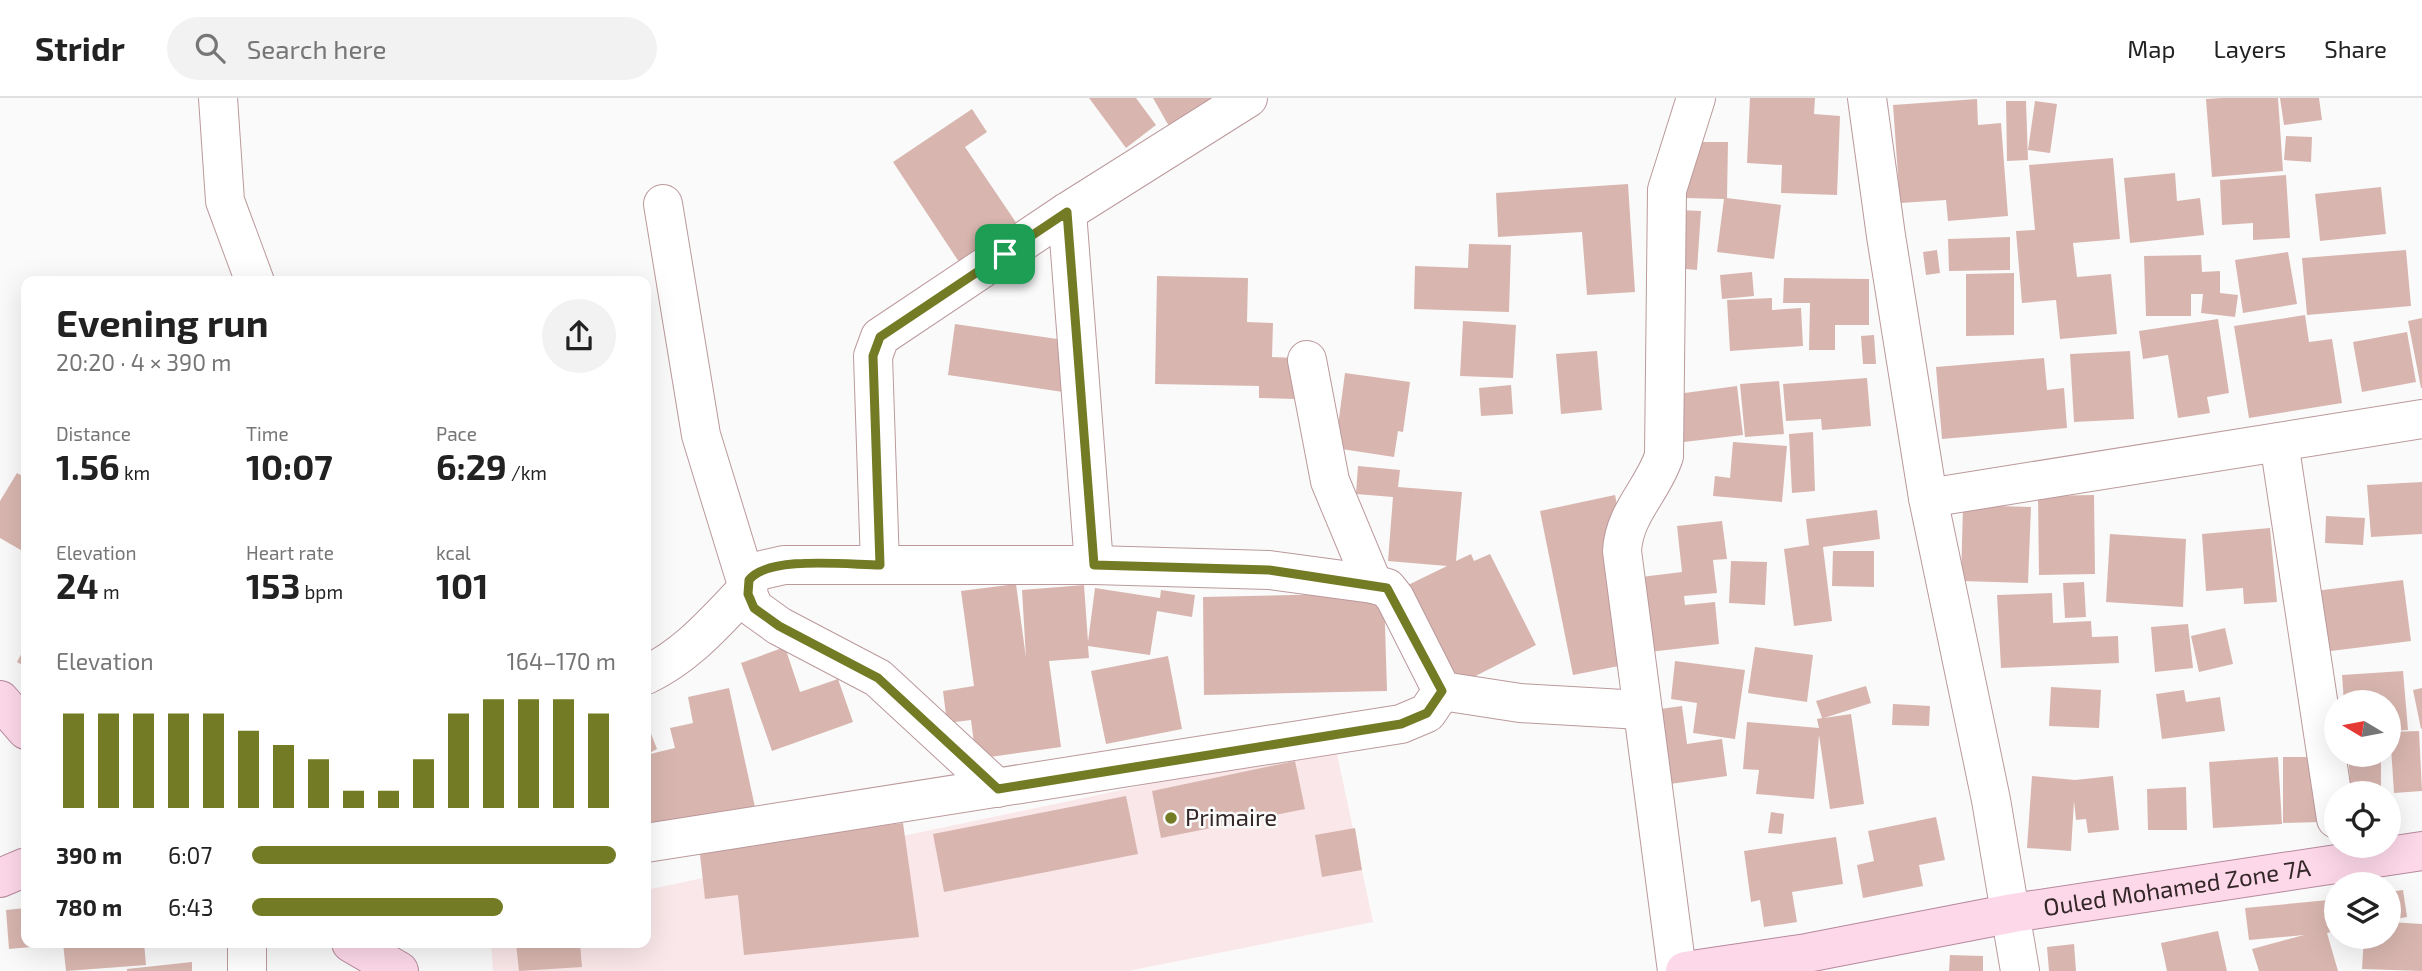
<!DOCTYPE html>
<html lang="en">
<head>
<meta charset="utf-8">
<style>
  :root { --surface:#fff; --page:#f2f2f2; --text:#222; --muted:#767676; --line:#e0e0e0; --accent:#747b25 }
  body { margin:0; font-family:"Exo 2",sans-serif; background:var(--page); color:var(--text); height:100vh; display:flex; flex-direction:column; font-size:26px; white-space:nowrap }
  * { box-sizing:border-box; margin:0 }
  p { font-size:23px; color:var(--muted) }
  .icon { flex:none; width:38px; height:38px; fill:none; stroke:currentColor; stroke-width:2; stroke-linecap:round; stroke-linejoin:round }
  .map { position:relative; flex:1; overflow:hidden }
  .sheet { position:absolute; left:21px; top:178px; width:630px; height:672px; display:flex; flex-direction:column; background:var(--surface); border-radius:14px; box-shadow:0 7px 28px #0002 }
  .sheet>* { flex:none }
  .needle { width:46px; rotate:280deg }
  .fabs { position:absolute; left:2324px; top:592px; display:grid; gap:14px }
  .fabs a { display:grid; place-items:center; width:77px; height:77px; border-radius:50%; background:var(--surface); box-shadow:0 7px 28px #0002; font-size:35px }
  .pin { position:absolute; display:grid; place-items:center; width:60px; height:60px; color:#fff; margin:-30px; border-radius:14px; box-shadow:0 4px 10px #0006 }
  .round { display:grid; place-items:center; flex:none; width:74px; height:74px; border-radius:37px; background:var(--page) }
  .head { display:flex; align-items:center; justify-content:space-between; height:119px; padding:0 35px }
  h1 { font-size:38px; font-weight:700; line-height:52px }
  .figures { display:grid; grid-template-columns:repeat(3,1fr); gap:10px; height:119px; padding:7px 35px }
  .figures div { display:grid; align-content:center }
  .figures b { font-size:35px; font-weight:700 }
  .figures small { font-size:19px; font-weight:400 }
  .figures p { font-size:19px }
  .chart { height:196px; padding:14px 35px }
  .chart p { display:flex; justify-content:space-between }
  .chart svg { width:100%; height:126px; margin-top:7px; stroke:var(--accent); stroke-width:6 }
  ul { padding:0 35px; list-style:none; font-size:23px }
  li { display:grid; grid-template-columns:112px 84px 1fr; align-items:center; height:52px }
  li i { height:18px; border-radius:9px; background:var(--accent) }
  header { display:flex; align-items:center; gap:42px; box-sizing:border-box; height:98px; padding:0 35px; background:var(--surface); border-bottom:2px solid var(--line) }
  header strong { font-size:33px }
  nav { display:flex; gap:38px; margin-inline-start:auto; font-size:24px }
  .search { width:490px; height:63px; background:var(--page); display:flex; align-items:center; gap:18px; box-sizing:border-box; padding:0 24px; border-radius:38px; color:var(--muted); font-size:26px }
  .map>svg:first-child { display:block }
</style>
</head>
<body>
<header>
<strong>Stridr</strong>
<div class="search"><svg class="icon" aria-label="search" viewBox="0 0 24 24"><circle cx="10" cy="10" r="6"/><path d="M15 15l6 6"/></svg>Search here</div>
<nav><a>Map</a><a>Layers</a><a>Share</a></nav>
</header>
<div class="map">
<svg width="2422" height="873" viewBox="0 0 2422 873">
  <rect width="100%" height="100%" fill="#fafafa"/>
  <polygon fill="#fae7e9" points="1335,647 1373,824 1128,873 493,873 491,845 646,845 646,792"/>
  <g fill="#d8b6af">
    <polygon points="1089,0 1136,0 1156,27 1126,50"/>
    <polygon points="1153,0 1220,0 1170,30"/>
    <polygon points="1750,0 1815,0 1814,16 1840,18 1837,97 1781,95 1782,67 1747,65"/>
    <polygon points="2222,0 2278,0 2283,73 2212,79 2206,1"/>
    <polygon points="2280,0 2319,0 2322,22 2284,27"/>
    <polygon points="1977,1 1978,27 2001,25 2008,118 1948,123 1946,102 1900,105 1893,7"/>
    <polygon points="2006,3 2026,3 2028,62 2007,63"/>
    <polygon points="2035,3 2057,6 2050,55 2028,52"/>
    <polygon points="972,11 987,34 965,49 1017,126 959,164 893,64"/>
    <polygon points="2286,38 2312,39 2311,64 2284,62"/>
    <polygon points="1686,44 1728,44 1727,100 1781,107 1774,161 1717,154 1724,101 1685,100"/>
    <polygon points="2113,60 2120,141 2073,145 2077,179 2111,176 2117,236 2060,241 2056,202 2022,205 2016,133 2035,132 2029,67"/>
    <polygon points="2175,75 2177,103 2200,100 2204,137 2130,145 2124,80"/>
    <polygon points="2286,77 2290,140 2253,142 2253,125 2222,127 2220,82"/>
    <polygon points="1628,86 1635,194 1587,197 1582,134 1498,139 1496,95"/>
    <polygon points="2381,89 2386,136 2320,143 2315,96"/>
    <polygon points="1679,112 1701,113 1697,172 1675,170"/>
    <polygon points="2010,139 2010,172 1949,173 1948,141"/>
    <polygon points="1469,146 1511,147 1509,214 1414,211 1415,168 1468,170"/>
    <polygon points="1937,152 1940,175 1926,177 1923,154"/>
    <polygon points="2406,152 2411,208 2307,217 2302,160"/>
    <polygon points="2288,154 2297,206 2243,215 2235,162"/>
    <polygon points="2201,157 2202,174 2220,173 2220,195 2238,197 2235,219 2201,215 2203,196 2191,196 2191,218 2146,218 2144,158"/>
    <polygon points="1752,174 1754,198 1722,201 1720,177"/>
    <polygon points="2014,175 2014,237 1966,238 1966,176"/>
    <polygon points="1157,178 1248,180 1247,224 1273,225 1272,259 1296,260 1295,301 1259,300 1259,288 1155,286"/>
    <polygon points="1784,180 1869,181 1869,227 1835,227 1835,252 1809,252 1810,205 1783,205"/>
    <polygon points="1772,200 1772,212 1801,210 1803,248 1730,253 1727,202"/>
    <polygon points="2305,217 2309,244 2332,241 2342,305 2249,320 2234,228"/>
    <polygon points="2422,220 2422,290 2421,290 2408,223"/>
    <polygon points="2218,221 2229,295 2207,299 2210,315 2178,320 2168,257 2143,261 2139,233"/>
    <polygon points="1463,223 1516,227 1513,280 1460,278"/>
    <polygon points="955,226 1071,243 1063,294 948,277"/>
    <polygon points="2407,234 2416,284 2362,294 2353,244"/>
    <polygon points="1874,237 1876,266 1863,266 1861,238"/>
    <polygon points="1597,253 1602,312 1561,316 1556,256"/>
    <polygon points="2130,253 2134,321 2074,324 2070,256"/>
    <polygon points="2044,260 2047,292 2064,290 2067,330 1942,341 1936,269"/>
    <polygon points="1345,275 1410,284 1403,334 1398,333 1394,359 1335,350"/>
    <polygon points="1867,280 1871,328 1822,332 1821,321 1786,323 1783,286"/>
    <polygon points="1779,283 1784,336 1745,339 1740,286"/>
    <polygon points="1511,287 1513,316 1481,318 1479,290"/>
    <polygon points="1737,288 1743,337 1684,344 1677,296"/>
    <polygon points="1813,334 1815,393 1792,395 1789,336"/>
    <polygon points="1733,344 1787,348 1782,404 1713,398 1715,378 1730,380"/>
    <polygon points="1358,368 1400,372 1398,389 1462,394 1456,463 1471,456 1474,463 1490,456 1536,547 1456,588 1406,488 1447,468 1388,463 1393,399 1356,396"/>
    <polygon points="17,375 26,380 26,455 0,440 0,403"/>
    <polygon points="2422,384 2422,436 2371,439 2367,387"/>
    <polygon points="1615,397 1649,562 1573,577 1540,413"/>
    <polygon points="2094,397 2095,476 2039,477 2038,398"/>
    <polygon points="1963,407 2031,409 2028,485 1961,483"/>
    <polygon points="1877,412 1880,441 1823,449 1832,523 1794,528 1784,451 1809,447 1806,421"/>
    <polygon points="2326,418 2365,420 2363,447 2325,445"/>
    <polygon points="1722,423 1727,461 1713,462 1717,495 1684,498 1685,507 1715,504 1719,546 1649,554 1641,479 1682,474 1677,428"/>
    <polygon points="2270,430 2277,504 2244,506 2243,490 2206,493 2202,436"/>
    <polygon points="2110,436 2186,441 2183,509 2106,504"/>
    <polygon points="1833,453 1874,453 1874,489 1832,488"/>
    <polygon points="1731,463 1767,464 1765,507 1729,505"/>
    <polygon points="2403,482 2411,543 2315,555 2307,494"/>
    <polygon points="2084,484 2086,519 2065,520 2063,485"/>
    <polygon points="1016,486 1026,560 1022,492 1084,487 1088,544 1095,490 1160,500 1161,492 1195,497 1192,519 1157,513 1150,557 1088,548 1089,560 1049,563 1061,649 976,661 971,622 947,625 943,593 974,588 961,493"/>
    <polygon points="1384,495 1387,593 1204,597 1203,499"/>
    <polygon points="2052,495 2053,525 2091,523 2092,539 2118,538 2119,565 2001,570 1997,497"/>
    <polygon points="2188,526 2193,570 2155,574 2151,529"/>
    <polygon points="2225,530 2233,566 2199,574 2191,538"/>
    <polygon points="26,547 26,569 17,564"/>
    <polygon points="785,549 800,594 838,581 853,624 772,653 741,565"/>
    <polygon points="1755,549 1813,557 1807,604 1748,595"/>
    <polygon points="1168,558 1182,631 1106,646 1091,573"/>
    <polygon points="1675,563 1745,572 1735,641 1693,635 1697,605 1671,601"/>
    <polygon points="2403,573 2408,632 2389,633 2389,604 2344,604 2342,577"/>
    <polygon points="1866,588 1871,605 1824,620 1851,616 1864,706 1830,711 1819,637 1814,701 1756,696 1759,672 1743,671 1747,624 1819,630 1817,621 1822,620 1816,603"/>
    <polygon points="2051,589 2101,592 2099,630 2049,628"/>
    <polygon points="729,590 755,709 646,734 646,698 648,704 646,657 675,650 670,630 693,625 688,599"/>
    <polygon points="2422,590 2422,630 2421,631 2413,592"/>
    <polygon points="2184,592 2186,604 2220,599 2225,633 2162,641 2156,596"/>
    <polygon points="1893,606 1930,608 1929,628 1892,627"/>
    <polygon points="1682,608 1687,646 1722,641 1727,678 1663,687 1653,612"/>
    <polygon points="650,633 657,651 646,657 646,634"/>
    <polygon points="2419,633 2422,693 2394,695 2390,634"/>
    <polygon points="2348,656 2381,656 2381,695 2351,695"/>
    <polygon points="2278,659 2282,726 2213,730 2209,664"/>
    <polygon points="2283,659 2319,659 2320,724 2283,725"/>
    <polygon points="1295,663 1305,711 1161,740 1152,693"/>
    <polygon points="2032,678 2075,682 2113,678 2119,732 2088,735 2086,721 2076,722 2074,703 2071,753 2027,750"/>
    <polygon points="2186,689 2187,732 2148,732 2147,691"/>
    <polygon points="1126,698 1138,756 944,794 933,736"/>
    <polygon points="1771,714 1784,716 1782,736 1768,735"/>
    <polygon points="1936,719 1945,762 1919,767 1923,788 1863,800 1857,767 1874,763 1868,733"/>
    <polygon points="903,725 919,839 744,857 738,797 705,801 699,748"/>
    <polygon points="1355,730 1362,772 1322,779 1315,737"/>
    <polygon points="1836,739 1843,786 1792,794 1797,824 1764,829 1760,802 1751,804 1744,753"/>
    <polygon points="2403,792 2407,819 2389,822 2389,794"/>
    <polygon points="2329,802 2331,834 2327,835 2338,873 2259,873 2252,851 2304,837 2249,842 2245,810"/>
    <polygon points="26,810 26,845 53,847 9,851 6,812"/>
    <polygon points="2389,824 2422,826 2422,873 2362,871 2364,838 2389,838"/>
    <polygon points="2218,833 2227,873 2167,873 2161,845"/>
    <polygon points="63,845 144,845 146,867 66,873"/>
    <polygon points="516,845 580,845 582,869 519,873"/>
    <polygon points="2074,846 2076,873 2049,873 2047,849"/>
    <polygon points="1950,857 1983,858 1983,873 1949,873"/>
    <polygon points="192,864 192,873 127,873 127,871"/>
  </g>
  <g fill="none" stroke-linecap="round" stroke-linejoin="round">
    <g stroke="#bb999c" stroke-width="40">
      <g id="minor">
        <polyline points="218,0 225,103 255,184"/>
        <polyline points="1867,0 1886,138 1928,400 1991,702 2020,873"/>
        <polyline points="1307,262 1330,383 1373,486"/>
        <polyline points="2279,344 2336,721"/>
        <polyline points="1928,400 2422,321"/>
        <polyline points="880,467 873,258 880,239 1067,114"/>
        <polyline points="1094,467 1269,472 1373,486 1387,490 1395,500 1442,593 1520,605 1641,612"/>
        <path d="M646,577C688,557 716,523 748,490L701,337L663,106"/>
        <polyline points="997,690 878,580 779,528 754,510 748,496 749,482 758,473 784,467 1094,467 1067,114 1248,0"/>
        <polyline points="646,745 1401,626 1427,615 1442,593"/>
        <polyline points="247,873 247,845"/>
        <path d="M1677,873L1622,453C1624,415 1653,392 1664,358L1667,92L1696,0"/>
      </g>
    </g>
    <g stroke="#b6899c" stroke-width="40">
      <g id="major">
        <polyline points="0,602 26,632"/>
        <polyline points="0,780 26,769"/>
        <polyline points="351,845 399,873"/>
        <path id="s1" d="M1685,873L1807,855L2013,815L2422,753"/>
      </g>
    </g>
    <use href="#minor" stroke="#fff" stroke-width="38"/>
    <use href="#major" stroke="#fdd8e9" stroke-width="38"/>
  </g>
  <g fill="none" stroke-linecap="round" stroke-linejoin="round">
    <g stroke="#fff" stroke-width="14">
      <path id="route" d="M1067,114L1094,467L1269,472L1387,490L1442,593L1427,615L1401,626L998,691L878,580L779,528L754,510L748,496L749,482C768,457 850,467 880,467L873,258L880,239Z"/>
    </g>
    <use href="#route" stroke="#747b25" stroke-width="9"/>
  </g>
  <circle fill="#747b25" stroke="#fafafa" stroke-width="2.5" cx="1171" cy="720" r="7"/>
  <g text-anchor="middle" stroke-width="5" stroke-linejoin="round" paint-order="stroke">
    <g font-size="24" fill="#342728" stroke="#fafafa" text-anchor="start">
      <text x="1185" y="728">Primaire</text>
    </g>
    <g font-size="24" fill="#342728" stroke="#fafafa">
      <text dy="8" stroke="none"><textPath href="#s1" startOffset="499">Ouled Mohamed Zone 7A</textPath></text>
    </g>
  </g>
</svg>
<div class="fabs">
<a><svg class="needle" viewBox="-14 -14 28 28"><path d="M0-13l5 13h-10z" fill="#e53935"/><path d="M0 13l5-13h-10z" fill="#767676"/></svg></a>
<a><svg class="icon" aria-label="locate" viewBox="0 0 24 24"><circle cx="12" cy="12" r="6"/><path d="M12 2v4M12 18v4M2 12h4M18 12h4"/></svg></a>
<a><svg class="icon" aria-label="layers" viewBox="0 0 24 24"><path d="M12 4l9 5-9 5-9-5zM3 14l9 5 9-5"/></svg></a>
</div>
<div class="pin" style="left:1005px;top:156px;background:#1e9e55"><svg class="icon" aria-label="arrive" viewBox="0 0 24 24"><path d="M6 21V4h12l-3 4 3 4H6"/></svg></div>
<section class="sheet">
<div class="head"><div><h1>Evening run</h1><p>20:20 · 4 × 390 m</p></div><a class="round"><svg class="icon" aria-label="share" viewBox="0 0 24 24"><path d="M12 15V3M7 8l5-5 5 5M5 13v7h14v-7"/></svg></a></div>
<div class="figures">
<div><p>Distance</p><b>1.56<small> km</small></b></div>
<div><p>Time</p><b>10:07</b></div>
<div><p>Pace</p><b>6:29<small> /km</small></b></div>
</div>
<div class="figures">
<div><p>Elevation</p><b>24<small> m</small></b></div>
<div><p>Heart rate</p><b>153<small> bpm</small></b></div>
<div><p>kcal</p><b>101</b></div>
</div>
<div class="chart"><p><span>Elevation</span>164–170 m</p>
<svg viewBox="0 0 160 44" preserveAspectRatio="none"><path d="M5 44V11M15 44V11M25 44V11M35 44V11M45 44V11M55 44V17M65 44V22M75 44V27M85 44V38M95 44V38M105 44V27M115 44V11M125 44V6M135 44V6M145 44V6M155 44V11"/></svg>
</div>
<ul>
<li><b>390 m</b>6:07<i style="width:100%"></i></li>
<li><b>780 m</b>6:43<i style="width:69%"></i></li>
</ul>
</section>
</div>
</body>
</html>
